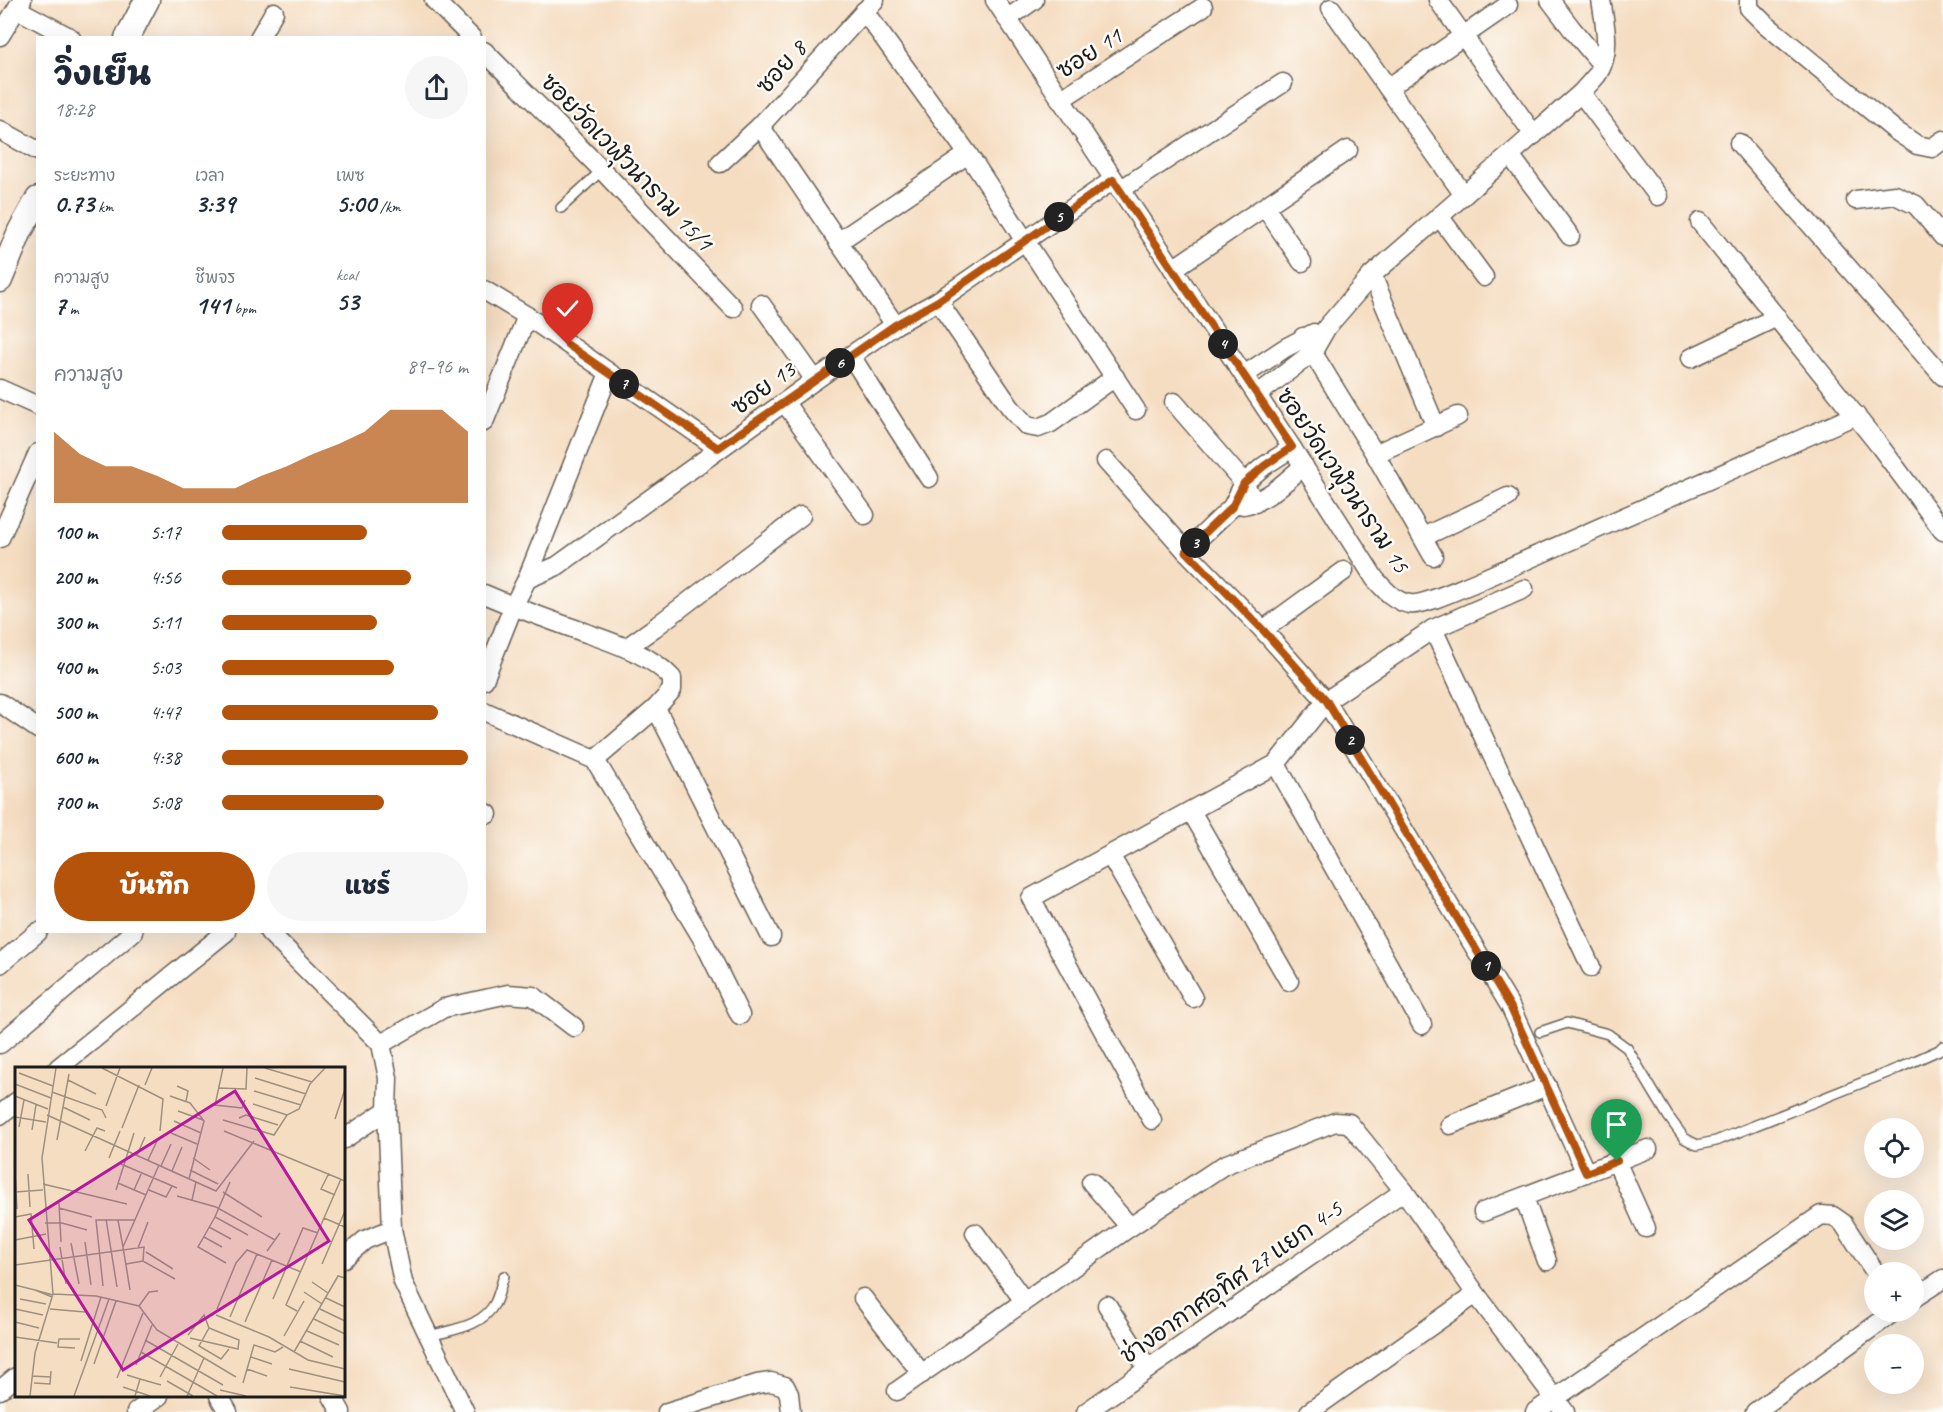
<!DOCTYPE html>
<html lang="th">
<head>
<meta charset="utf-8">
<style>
  :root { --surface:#fff; --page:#f6f6f7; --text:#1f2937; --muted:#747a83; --accent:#b45309 }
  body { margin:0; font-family:Caveat,"Playpen Sans Thai",sans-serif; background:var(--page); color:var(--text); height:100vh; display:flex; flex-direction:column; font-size:22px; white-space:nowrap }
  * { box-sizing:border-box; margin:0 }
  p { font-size:20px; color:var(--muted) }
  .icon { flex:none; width:33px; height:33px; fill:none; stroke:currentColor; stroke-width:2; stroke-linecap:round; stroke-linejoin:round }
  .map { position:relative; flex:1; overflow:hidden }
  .sheet { position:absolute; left:36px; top:36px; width:450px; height:897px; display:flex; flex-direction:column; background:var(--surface); border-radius:0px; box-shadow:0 6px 24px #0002 }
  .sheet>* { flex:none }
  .fabs { position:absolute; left:1864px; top:1118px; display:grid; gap:12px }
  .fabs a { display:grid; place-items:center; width:60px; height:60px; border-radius:50%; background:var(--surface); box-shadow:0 6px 24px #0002; font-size:30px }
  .pin { position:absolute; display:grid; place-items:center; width:51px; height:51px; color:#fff; margin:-62px -26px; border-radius:50% 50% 50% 0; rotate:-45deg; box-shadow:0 0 6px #0007 }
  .pin .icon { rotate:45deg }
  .km { position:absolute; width:30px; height:30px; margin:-15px; border-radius:50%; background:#222; color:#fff; font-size:16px; line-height:30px; text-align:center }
  .round { display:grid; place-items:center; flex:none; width:63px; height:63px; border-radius:32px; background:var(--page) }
  .overview { display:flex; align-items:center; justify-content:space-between; height:102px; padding:0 18px }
  h1 { font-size:33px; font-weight:800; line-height:45px }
  .figures { display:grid; grid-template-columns:repeat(3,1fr); gap:9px; height:102px; padding:6px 18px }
  .figures div { display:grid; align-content:center }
  .figures b { font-size:26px; font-weight:800 }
  .figures small { font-size:16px; font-weight:400 }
  .figures p { font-size:16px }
  .chart { height:168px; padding:12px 18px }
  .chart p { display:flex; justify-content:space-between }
  .chart svg { width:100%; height:108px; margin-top:6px; fill:var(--accent); opacity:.7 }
  .action { display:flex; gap:12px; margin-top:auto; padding:12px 18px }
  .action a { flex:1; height:69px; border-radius:36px; background:var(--accent); color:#fff; font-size:24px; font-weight:800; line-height:69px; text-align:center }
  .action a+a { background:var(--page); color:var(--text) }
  ul { padding:0 18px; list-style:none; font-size:20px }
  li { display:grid; grid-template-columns:96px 72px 1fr; align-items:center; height:45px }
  li i { height:15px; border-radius:8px; background:var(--accent) }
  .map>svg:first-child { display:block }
</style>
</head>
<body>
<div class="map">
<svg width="1943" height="1412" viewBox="0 0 1943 1412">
  <rect width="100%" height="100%" fill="#fdfcf7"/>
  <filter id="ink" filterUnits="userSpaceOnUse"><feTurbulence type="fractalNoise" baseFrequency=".0167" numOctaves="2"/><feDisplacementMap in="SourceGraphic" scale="12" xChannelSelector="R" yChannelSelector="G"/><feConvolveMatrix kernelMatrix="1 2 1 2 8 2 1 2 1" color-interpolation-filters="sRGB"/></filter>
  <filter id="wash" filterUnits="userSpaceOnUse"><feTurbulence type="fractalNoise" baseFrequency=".008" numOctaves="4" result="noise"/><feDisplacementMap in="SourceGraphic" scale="24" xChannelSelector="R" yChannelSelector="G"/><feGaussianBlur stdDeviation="1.35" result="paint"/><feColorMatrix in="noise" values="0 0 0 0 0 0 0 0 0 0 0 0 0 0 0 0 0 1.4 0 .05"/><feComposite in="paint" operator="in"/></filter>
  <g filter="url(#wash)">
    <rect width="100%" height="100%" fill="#f5ddc1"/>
  </g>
  <g filter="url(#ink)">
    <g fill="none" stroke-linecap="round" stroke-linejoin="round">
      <g stroke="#686056" stroke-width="12">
        <g id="lane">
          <polyline points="561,208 602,170"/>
          <polyline points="1540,1032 1567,1023 1608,1034 1627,1048 1668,1116 1684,1138 1697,1145 1716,1141 1899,1068 1939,1050 1943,1046"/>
          <path d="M430,1336C454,1329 482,1327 495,1303C499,1295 501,1284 504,1276"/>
        </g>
      </g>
      <g stroke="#686056" stroke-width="21">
        <g id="street">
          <polyline points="434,0 472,38"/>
          <path d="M995,0L1292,448L1375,579C1384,589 1395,602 1410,604C1423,606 1461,588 1474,583L1856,415"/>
          <polyline points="1438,0 1534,135"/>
          <polyline points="1550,0 1572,29 1602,65"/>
          <polyline points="1749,0 1749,8 1764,23 1896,131 1917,145 1932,148 1943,140"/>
          <polyline points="1331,8 1464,195"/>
          <polyline points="17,9 71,38"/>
          <polyline points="864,11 968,154 1136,410"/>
          <polyline points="1007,19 1034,0"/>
          <polyline points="0,36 22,0"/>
          <polyline points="259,38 274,12"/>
          <polyline points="484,51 602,170 733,308"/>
          <polyline points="1388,88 1508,5"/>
          <polyline points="1581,93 1658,196"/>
          <polyline points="1060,100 1203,7"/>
          <polyline points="760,126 895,325"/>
          <polyline points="0,130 38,151"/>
          <polyline points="1739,143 1943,376"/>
          <polyline points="1510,155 1570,236"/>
          <polyline points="720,163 760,126 875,0"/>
          <polyline points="1120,190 1283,83"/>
          <polyline points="1856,200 1895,195 1916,205 1943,237"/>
          <polyline points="1265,207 1302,262"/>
          <polyline points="1439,216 1484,277"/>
          <polyline points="1700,222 1879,445 1943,531"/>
          <polyline points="838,242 968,154"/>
          <polyline points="1173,269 1348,150"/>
          <polyline points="1372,275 1436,427"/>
          <polyline points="484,290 527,316 718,448"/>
          <polyline points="938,301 1010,407 1027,426 1038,428 1051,423 1115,377"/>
          <polyline points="761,304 815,380"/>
          <polyline points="1303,337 1375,454 1433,556"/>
          <polyline points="851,356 929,478"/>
          <polyline points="1691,358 1777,317"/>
          <polyline points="1244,375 1285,348 1314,333"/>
          <polyline points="0,389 38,406"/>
          <path d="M1257,395L1312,353L1327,327L1372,275L1581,93C1586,87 1592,81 1597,75C1612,53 1605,25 1601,0"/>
          <polyline points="1174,402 1244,483 1255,503"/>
          <polyline points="785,403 865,515"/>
          <polyline points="484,422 527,316"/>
          <polyline points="1375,454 1458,416"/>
          <polyline points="1106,461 1186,551 1263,630 1326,701 1510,1006 1586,1173"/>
          <path d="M1243,505C1268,501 1285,481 1304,466"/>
          <polyline points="1423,537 1508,497"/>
          <polyline points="0,538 38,453"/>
          <polyline points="1186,551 1232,507 1244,483 1264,466 1292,448"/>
          <polyline points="527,579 609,373"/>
          <path d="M484,594C514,607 544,618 575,629C608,641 648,652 672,678V690L656,708L595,760"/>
          <polyline points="1433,629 1591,967"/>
          <polyline points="1263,630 1344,571"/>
          <polyline points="626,648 654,628 801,516"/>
          <polyline points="484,680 513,607 527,579 557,566 815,380 895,325 938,301 1113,180"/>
          <polyline points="0,703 38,729"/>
          <polyline points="656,708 771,937"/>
          <polyline points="484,711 595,760 702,938 740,1015"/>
          <polyline points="1191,811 1289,981"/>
          <polyline points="484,812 488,814"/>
          <polyline points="1110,855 1193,998"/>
          <polyline points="269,932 381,1044 388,1078 387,1110 392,1229 403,1282 465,1412"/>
          <polyline points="0,964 38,932"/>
          <polyline points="1422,1025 1276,764 1326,701 1433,629 1524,589"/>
          <polyline points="0,1044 133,932"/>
          <polyline points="381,1044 444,1008 508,994 533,996 574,1027"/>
          <polyline points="58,1068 226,932"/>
          <polyline points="0,1115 16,1102"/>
          <polyline points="1152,1120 1031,898 1276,764"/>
          <polyline points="1450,1125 1547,1086"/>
          <polyline points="344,1139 387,1110"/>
          <polyline points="1616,1161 1646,1228"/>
          <polyline points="1091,1182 1130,1227"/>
          <polyline points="1524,1197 1547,1261"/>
          <polyline points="1483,1212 1648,1149"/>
          <polyline points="975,1233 1024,1301"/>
          <polyline points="344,1258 365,1240 392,1229"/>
          <polyline points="863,1298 922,1374"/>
          <polyline points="1914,1298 1943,1279"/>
          <polyline points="1107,1305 1148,1369"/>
          <polyline points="0,1390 16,1377"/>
          <polyline points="897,1391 1130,1227 1224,1165 1335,1122 1349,1123 1404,1191 1476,1294 1565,1412"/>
          <polyline points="219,1396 228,1412"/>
          <polyline points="332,1396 341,1412"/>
          <polyline points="136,1412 159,1396"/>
          <polyline points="667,1412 757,1384 771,1382 785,1386 789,1394 791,1412"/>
          <polyline points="1086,1412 1404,1191"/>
          <polyline points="1309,1412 1476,1294"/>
          <polyline points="1535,1412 1821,1215 1833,1216 1843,1223 1875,1272"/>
          <polyline points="1755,1412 1895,1311"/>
        </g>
      </g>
      <g stroke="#686056" stroke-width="27">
        <g id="secondary">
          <polyline points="127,38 147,0"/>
          <polyline points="0,280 20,231 38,199"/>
        </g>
      </g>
      <use href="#lane" stroke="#fff" stroke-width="9"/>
      <use href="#street" stroke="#fff" stroke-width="18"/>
      <use href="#secondary" stroke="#fff" stroke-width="24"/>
    </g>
  </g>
  <g fill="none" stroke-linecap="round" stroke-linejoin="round" filter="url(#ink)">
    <g stroke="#fff" stroke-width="12">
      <polyline id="route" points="568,345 718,448 895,325 938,301 1113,180 1292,447 1264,466 1244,483 1232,507 1186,551 1263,630 1326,700 1510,1006 1586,1173 1617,1161"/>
    </g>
    <use href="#route" stroke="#b45309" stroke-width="8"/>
  </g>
  <g text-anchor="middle" stroke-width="5" stroke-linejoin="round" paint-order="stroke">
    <g font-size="24" fill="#1c1c1c" stroke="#fdfcf7">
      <text transform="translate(1089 53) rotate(-33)" y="8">ซอย 11</text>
      <text transform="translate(781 67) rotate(-48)" y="8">ซอย 8</text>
      <text transform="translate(627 162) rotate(46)" y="8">ซอยวัดเวฬุวนาราม 15/1</text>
      <text transform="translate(763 388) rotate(-36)" y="8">ซอย 13</text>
      <text transform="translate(1343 480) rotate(56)" y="8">ซอยวัดเวฬุวนาราม 15</text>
      <text transform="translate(1231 1282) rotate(-35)" y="8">ช่างอากาศอุทิศ 27 แยก 4-5</text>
    </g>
  </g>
  <g transform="translate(15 1067)">
    <rect width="330" height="330" fill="#f5ddc1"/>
    <path fill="none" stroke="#9e907f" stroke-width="1.5" d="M87,1L148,32L145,64M208,1L200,38L227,41L230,33M250,1L297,15M4,6L38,19M240,11L291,27M53,13L81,27M0,17L36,31M130,18L137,1M162,19L173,24L171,34M203,21L231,22L232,1M239,24L286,38M37,25L87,43L91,51M0,29L33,42M155,29L175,36L189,54L174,112M238,37L272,48M91,39L105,1M48,40L75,53M163,44L188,53M32,48L201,124L239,74M0,50L31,55M224,51L231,48L263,58M320,52L330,22M208,53L259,68L272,48L284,42L295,17L310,1M159,54L186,66M4,60L9,33M107,61L124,18M17,63L21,38M209,64L330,114M156,66L182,77M42,73L54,7M70,84L82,61L90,64M122,88L130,70M94,91L105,64M178,91L195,103M133,93L142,74M106,97L162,121M146,99L156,77M175,103L203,117M157,104L167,80M0,105L2,142M314,106L306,122L320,128M13,107L15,140M215,115L200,150L233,168M103,116L131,128M28,117L112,137M101,123L119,66M119,123L127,105M134,123L151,130L157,119M0,125L28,123M208,125L247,150M162,129L201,140L260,173M177,133L181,115M44,136L46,175M44,141L77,150M0,150L16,147L19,182M200,150L183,180L211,196M309,151L330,160M91,152L102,220M103,153L108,180M30,156H47L72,163M194,160L216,172M189,170L207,180M0,173L31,167M70,175L76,218M56,176L64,217M45,180L51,217M123,181L133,155M252,184L265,166M131,185L158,202M111,197L128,194L160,212M307,197L330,144M0,198L129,180L128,194M297,215L313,226M0,218L20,223M88,219L81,153H120M115,223L108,180L144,98M289,225L307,237M38,227L81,229L124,239L142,263L221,310M37,230L20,223L38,228M311,231L330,240M5,232L31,237M258,232L288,161L303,166M124,239L134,225L143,224M0,242L28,248M35,242L70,245M202,242L221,196L232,183L286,205M305,242L330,254M282,244L271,238L326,112M201,248L254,270L293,293L330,302M215,250L242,187M299,252L330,267M0,255L24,261M230,255L257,193M292,264L324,278M173,268L189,248L194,261L184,279L206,292L214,282M269,269L289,234M0,270L42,276M175,271L223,282L224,273L194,261M130,273L208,318M285,274L318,290M60,281L43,280L44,272H65M126,285L202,329M279,285L323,209L330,211M236,290L257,297M66,294L86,230M79,297L101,234M121,298L137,258M232,302L252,309M274,302L330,315M112,308L125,312L120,329M17,309L36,310M145,310L163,277M102,311L128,246M125,312L146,318M152,314L178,329M19,316L35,317L36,304M228,316L239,278L260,285L268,280M108,320L135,329M275,320L330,329M205,323L231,329M15,329L20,286L38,227L27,91L41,1M59,329L94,232M172,329L189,291"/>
    <path fill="#b5179e" fill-opacity="0.15" stroke="#b5179e" stroke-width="3" d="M220,24L314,174L108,303L14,153Z"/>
    <rect width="330" height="330" fill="none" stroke="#1c1c1c" stroke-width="3"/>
  </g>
</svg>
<div class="fabs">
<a><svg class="icon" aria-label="locate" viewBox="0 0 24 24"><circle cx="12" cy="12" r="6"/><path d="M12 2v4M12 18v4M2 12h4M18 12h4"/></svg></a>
<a><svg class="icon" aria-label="layers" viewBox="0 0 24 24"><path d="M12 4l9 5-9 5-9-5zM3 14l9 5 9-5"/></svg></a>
<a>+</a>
<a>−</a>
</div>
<div class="pin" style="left:1617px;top:1161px;background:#1e9e55"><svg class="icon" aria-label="arrive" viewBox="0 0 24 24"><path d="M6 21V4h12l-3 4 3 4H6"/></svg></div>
<div class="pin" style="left:568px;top:345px;background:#d93025"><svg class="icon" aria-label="check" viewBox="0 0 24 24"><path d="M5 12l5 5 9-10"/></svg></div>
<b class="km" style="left:1486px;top:966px">1</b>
<b class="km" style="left:1350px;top:740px">2</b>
<b class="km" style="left:1195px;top:543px">3</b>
<b class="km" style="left:1223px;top:344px">4</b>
<b class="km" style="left:1059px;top:217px">5</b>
<b class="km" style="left:840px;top:363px">6</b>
<b class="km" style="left:624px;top:384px">7</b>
<section class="sheet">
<div class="overview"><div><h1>วิ่งเย็น</h1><p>18:28</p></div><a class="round"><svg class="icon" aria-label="share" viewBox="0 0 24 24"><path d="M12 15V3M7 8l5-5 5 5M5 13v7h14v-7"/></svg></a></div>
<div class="figures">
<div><p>ระยะทาง</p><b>0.73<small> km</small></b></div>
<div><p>เวลา</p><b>3:39</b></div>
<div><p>เพซ</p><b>5:00<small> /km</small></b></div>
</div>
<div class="figures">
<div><p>ความสูง</p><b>7<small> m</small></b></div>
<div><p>ชีพจร</p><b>141<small> bpm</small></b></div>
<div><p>kcal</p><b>53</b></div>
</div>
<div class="chart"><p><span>ความสูง</span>89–96 m</p>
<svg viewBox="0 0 160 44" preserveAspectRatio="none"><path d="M0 44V15L10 24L20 29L30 29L40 33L50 38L60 38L70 38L80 33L90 29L100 24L110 20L120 15L130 6L140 6L150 6L160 15V44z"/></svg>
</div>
<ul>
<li><b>100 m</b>5:17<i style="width:59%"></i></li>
<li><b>200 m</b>4:56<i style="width:77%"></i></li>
<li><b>300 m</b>5:11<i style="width:63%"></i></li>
<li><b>400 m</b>5:03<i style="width:70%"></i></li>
<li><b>500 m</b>4:47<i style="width:88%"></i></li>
<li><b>600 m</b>4:38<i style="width:100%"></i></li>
<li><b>700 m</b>5:08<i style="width:66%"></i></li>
</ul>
<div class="action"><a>บันทึก</a><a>แชร์</a></div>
</section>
</div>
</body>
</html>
